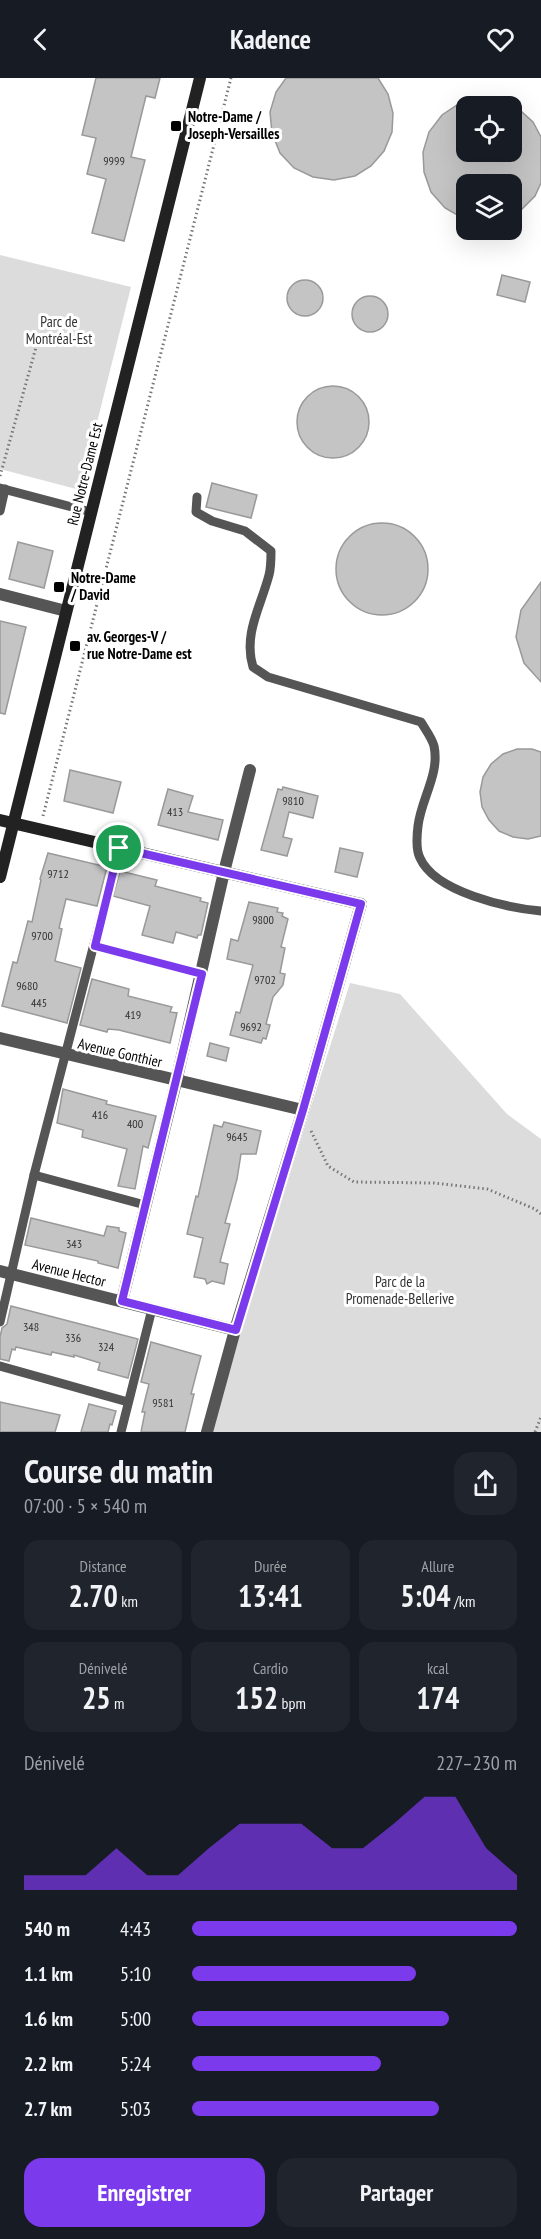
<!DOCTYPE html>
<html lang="fr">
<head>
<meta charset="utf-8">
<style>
  :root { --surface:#171b24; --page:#20242c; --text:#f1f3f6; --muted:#9ea1a6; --accent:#7c3aed }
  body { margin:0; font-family:"PT Sans Narrow",sans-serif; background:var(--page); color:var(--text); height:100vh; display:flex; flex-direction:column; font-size:22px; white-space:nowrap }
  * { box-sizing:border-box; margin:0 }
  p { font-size:20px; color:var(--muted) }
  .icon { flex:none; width:33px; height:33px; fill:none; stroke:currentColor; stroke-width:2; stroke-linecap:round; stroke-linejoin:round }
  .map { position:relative; height:1354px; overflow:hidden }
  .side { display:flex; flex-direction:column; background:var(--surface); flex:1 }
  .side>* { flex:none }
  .buttons { position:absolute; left:456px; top:18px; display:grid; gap:12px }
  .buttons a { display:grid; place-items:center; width:66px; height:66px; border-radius:12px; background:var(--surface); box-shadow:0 6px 24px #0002; font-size:30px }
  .pin { position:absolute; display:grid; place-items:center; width:51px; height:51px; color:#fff; margin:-26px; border:3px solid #fff; border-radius:50%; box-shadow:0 2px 6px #0007 }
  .round { display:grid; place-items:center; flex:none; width:63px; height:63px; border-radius:18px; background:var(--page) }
  .headline { display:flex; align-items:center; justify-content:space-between; height:102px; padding:0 24px }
  h1 { font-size:33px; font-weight:700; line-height:45px }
  .stats { display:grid; grid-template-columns:repeat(3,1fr); gap:9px; height:102px; padding:6px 24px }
  .stats div { display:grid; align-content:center; border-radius:15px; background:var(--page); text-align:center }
  .stats b { font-size:30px; font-weight:700 }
  .stats small { font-size:16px; font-weight:400 }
  .stats p { font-size:16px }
  .chart { height:168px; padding:12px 24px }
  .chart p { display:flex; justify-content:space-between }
  .chart svg { width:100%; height:108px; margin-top:6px; fill:var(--accent); opacity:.7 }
  .button { display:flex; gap:12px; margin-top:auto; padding:12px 24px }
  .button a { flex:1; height:69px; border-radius:18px; background:var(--accent); color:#fff; font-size:24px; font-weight:700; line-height:69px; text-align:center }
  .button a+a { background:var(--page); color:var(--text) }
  ul { padding:0 24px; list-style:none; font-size:20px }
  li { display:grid; grid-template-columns:96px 72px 1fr; align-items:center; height:45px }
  li i { height:15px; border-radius:8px; background:var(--accent) }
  header { display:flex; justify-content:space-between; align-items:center; height:78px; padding:0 24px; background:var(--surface); font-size:27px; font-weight:700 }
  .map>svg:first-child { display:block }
</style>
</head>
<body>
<header><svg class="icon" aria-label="back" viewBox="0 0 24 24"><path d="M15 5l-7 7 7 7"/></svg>Kadence<svg class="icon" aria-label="heart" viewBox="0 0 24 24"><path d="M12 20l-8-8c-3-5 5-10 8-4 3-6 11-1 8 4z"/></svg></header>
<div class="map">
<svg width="541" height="1354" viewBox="0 0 541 1354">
  <rect width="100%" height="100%" fill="#fff"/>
  <g fill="#dcdcdc">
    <polygon points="0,177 131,209 80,412 0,391"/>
    <polygon points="350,905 400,916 507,1036 541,1061 541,1354 212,1354 241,1250"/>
  </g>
  <g fill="#c4c4c4" stroke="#999" stroke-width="1.5">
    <polygon points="96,0 160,0 155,20 146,18 131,79 145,82 124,163 92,155 106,101 87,96 96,60 82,57"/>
    <polygon points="286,0 378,0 388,16 393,35 392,54 384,73 371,88 355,98 334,102 313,99 294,90 280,75 272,55 270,34 276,14"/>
    <polygon points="466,21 466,74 512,74 512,25 533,44 541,59 541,105 535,118 512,141 512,106 466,106 466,142 445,130 431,114 424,94 423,74 429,54 442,37"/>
    <polygon points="502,197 530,204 525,224 497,217"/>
    <circle cx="305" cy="220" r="18"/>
    <circle cx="370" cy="236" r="18"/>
    <circle cx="333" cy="344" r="36"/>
    <polygon points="212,405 257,417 251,440 206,429"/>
    <circle cx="382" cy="491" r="46"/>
    <polygon points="18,464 53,473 44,510 9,501"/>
    <polygon points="541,504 541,604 524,585 516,559 521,532"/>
    <polygon points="0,543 26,549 5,636 0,635"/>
    <polygon points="517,671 532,671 541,674 541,758 528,761 513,759 499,753 489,742 482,729 480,714 483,699 491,686 503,676"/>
    <polygon points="70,692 121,704 113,735 64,723"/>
    <polygon points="283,709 318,718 313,740 289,734 283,759 292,761 287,778 261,772 278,711 282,712"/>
    <polygon points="168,711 193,718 188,734 223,742 218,762 158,747"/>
    <polygon points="340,770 363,775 357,799 335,794"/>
    <polygon points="48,775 107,789 97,828 66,821 59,850 62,851 55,883 81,890 67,945 2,928 13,884 17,885 28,843 32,844 41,802 40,801"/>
    <polygon points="120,793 157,802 155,808 201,820 200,823 208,825 201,857 198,857 197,860 176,854 173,865 142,857 150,828 113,818"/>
    <polygon points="249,824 278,830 277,834 283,835 282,838 288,841 281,869 285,870 280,895 285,896 283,907 273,919 266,946 270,947 266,961 263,960 261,965 230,957 236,934 240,935 253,887 227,881 231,861 238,863"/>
    <polygon points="92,901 129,911 128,918 172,929 170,934 177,935 170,965 119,952 108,951 107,954 80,947"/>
    <polygon points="210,965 229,970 226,983 207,978"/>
    <polygon points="63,1011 107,1023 106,1026 156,1038 148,1070 143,1068 135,1111 118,1108 127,1071 82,1059 83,1052 57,1045"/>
    <polygon points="224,1044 261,1053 256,1076 241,1076 237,1101 225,1145 230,1146 220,1184 228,1186 224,1206 212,1203 207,1206 205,1201 194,1199 203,1160 187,1156 196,1118 198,1119 214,1047 222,1049"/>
    <polygon points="31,1140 104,1158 107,1148 119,1150 119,1153 126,1155 118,1190 98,1185 98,1183 25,1167"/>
    <polygon points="11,1228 138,1261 128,1300 98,1292 100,1285 74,1277 74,1279 52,1274 51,1277 16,1269 15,1272 12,1271 9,1283 0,1281 0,1259 2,1250 7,1246"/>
    <polygon points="151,1264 201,1278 191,1316 194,1316 185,1354 141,1354 145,1334 142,1334 149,1306 141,1304"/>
    <polygon points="0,1324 60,1337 55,1354 0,1354"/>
    <polygon points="89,1326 116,1333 112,1347 110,1346 108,1354 81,1354"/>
  </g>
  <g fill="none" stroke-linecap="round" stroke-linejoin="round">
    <g stroke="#777" stroke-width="3" stroke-dasharray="1.5 3" stroke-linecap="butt">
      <polyline points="0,398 40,255"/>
      <polyline points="43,738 231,0"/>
      <polyline points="311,1053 328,1088 354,1104 434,1105 487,1111 535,1131 541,1136"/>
      <polyline points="535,1354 541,1339"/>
    </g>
    <g stroke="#555" stroke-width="9">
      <polyline points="0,410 91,434"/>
      <path d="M197,419L196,434L212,443L245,453L271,473C271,481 271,490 269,497C261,528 243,556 253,589L268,599L421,644C425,651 432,660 434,668C440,696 421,721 418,748C417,756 416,772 420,780C435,814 507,830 541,833"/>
      <polyline points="0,433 5,411"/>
      <polyline points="95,868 202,896"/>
      <polyline points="34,1097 119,770"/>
      <polyline points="0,1244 34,1097 145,1127"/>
      <polyline points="0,1288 128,1324"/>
      <polyline points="121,1354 152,1231"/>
    </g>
    <g stroke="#555" stroke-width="12">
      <polyline points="0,516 66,533"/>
      <polyline points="0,960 303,1032"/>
      <polyline points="0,1193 235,1252"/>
      <polyline points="122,1223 176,1004 224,794 250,692"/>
      <polyline points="207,1354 235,1252 303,1032 361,826"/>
    </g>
    <g stroke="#222" stroke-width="12">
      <polyline points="0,742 361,826"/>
      <polyline points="0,799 200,0"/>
    </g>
  </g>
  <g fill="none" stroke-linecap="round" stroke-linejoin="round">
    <g stroke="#fff" stroke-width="12">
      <polygon id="route" points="119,770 361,826 303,1032 236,1252 122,1223 202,896 95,868"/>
    </g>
    <use href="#route" stroke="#7c3aed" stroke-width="8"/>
  </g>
  <g fill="#000" stroke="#fff" stroke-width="2">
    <rect x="170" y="42" width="12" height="12" rx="3"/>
    <rect x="53" y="503" width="12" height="12" rx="3"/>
    <rect x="69" y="562" width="12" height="12" rx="3"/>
  </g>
  <g text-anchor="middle" stroke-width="6" stroke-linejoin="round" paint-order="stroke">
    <g font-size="12" fill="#313131">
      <text x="114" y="87">9999</text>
      <text x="293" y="727">9810</text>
      <text x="175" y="738">413</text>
      <text x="58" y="800">9712</text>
      <text x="263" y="846">9800</text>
      <text x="42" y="862">9700</text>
      <text x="265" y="906">9702</text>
      <text x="27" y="912">9680</text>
      <text x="39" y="929">445</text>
      <text x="133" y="941">419</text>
      <text x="251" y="953">9692</text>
      <text x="100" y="1041">416</text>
      <text x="135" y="1050">400</text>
      <text x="237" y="1063">9645</text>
      <text x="74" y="1170">343</text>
      <text x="31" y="1253">348</text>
      <text x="73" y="1264">336</text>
      <text x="106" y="1273">324</text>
      <text x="163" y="1329">9581</text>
    </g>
    <g font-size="15" font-weight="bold" fill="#000" stroke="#fff" text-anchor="start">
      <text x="188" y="44">Notre-Dame /<tspan x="188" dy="17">Joseph-Versailles</tspan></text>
      <text x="71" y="505">Notre-Dame<tspan x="71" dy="17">/ David</tspan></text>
      <text x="87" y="564">av. Georges-V /<tspan x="87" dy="17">rue Notre-Dame est</tspan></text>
    </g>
    <g font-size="15" fill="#333" stroke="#fff">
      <text x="59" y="249">Parc de<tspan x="59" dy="17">Montréal-Est</tspan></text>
      <text x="400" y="1209">Parc de la<tspan x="400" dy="17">Promenade-Bellerive</tspan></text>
    </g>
    <g font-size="15" fill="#000" stroke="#fff">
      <text transform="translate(85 396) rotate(-76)" y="5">Rue Notre-Dame Est</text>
      <text transform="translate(120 975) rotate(13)" y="5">Avenue Gonthier</text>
      <text transform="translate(69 1195) rotate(14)" y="5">Avenue Hector</text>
    </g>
  </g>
</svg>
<div class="buttons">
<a><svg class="icon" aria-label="locate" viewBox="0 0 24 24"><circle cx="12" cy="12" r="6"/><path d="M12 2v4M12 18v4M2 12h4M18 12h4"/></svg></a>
<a><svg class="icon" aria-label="layers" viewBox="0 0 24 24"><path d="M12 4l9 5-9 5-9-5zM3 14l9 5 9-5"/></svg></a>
</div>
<div class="pin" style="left:119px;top:770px;background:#1e9e55"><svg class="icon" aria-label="arrive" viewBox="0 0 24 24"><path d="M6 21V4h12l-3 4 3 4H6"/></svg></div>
</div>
<section class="side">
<div class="headline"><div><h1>Course du matin</h1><p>07:00 · 5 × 540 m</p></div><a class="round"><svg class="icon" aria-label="share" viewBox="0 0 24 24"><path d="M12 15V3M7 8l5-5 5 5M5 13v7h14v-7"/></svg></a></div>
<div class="stats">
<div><p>Distance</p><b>2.70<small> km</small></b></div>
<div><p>Durée</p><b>13:41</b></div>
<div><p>Allure</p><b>5:04<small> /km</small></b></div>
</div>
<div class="stats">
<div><p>Dénivelé</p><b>25<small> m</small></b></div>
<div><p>Cardio</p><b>152<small> bpm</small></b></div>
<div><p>kcal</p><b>174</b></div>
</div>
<div class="chart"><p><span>Dénivelé</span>227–230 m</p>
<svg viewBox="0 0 160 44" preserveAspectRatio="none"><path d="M0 44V38L10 38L20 38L30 27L40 38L50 38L60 27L70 17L80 17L90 17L100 27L110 27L120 17L130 6L140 6L150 27L160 38V44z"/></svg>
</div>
<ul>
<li><b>540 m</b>4:43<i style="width:100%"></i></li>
<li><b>1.1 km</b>5:10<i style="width:69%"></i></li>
<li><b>1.6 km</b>5:00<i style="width:79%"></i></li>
<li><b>2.2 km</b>5:24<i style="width:58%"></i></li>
<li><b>2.7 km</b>5:03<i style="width:76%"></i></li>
</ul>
<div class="button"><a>Enregistrer</a><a>Partager</a></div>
</section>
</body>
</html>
